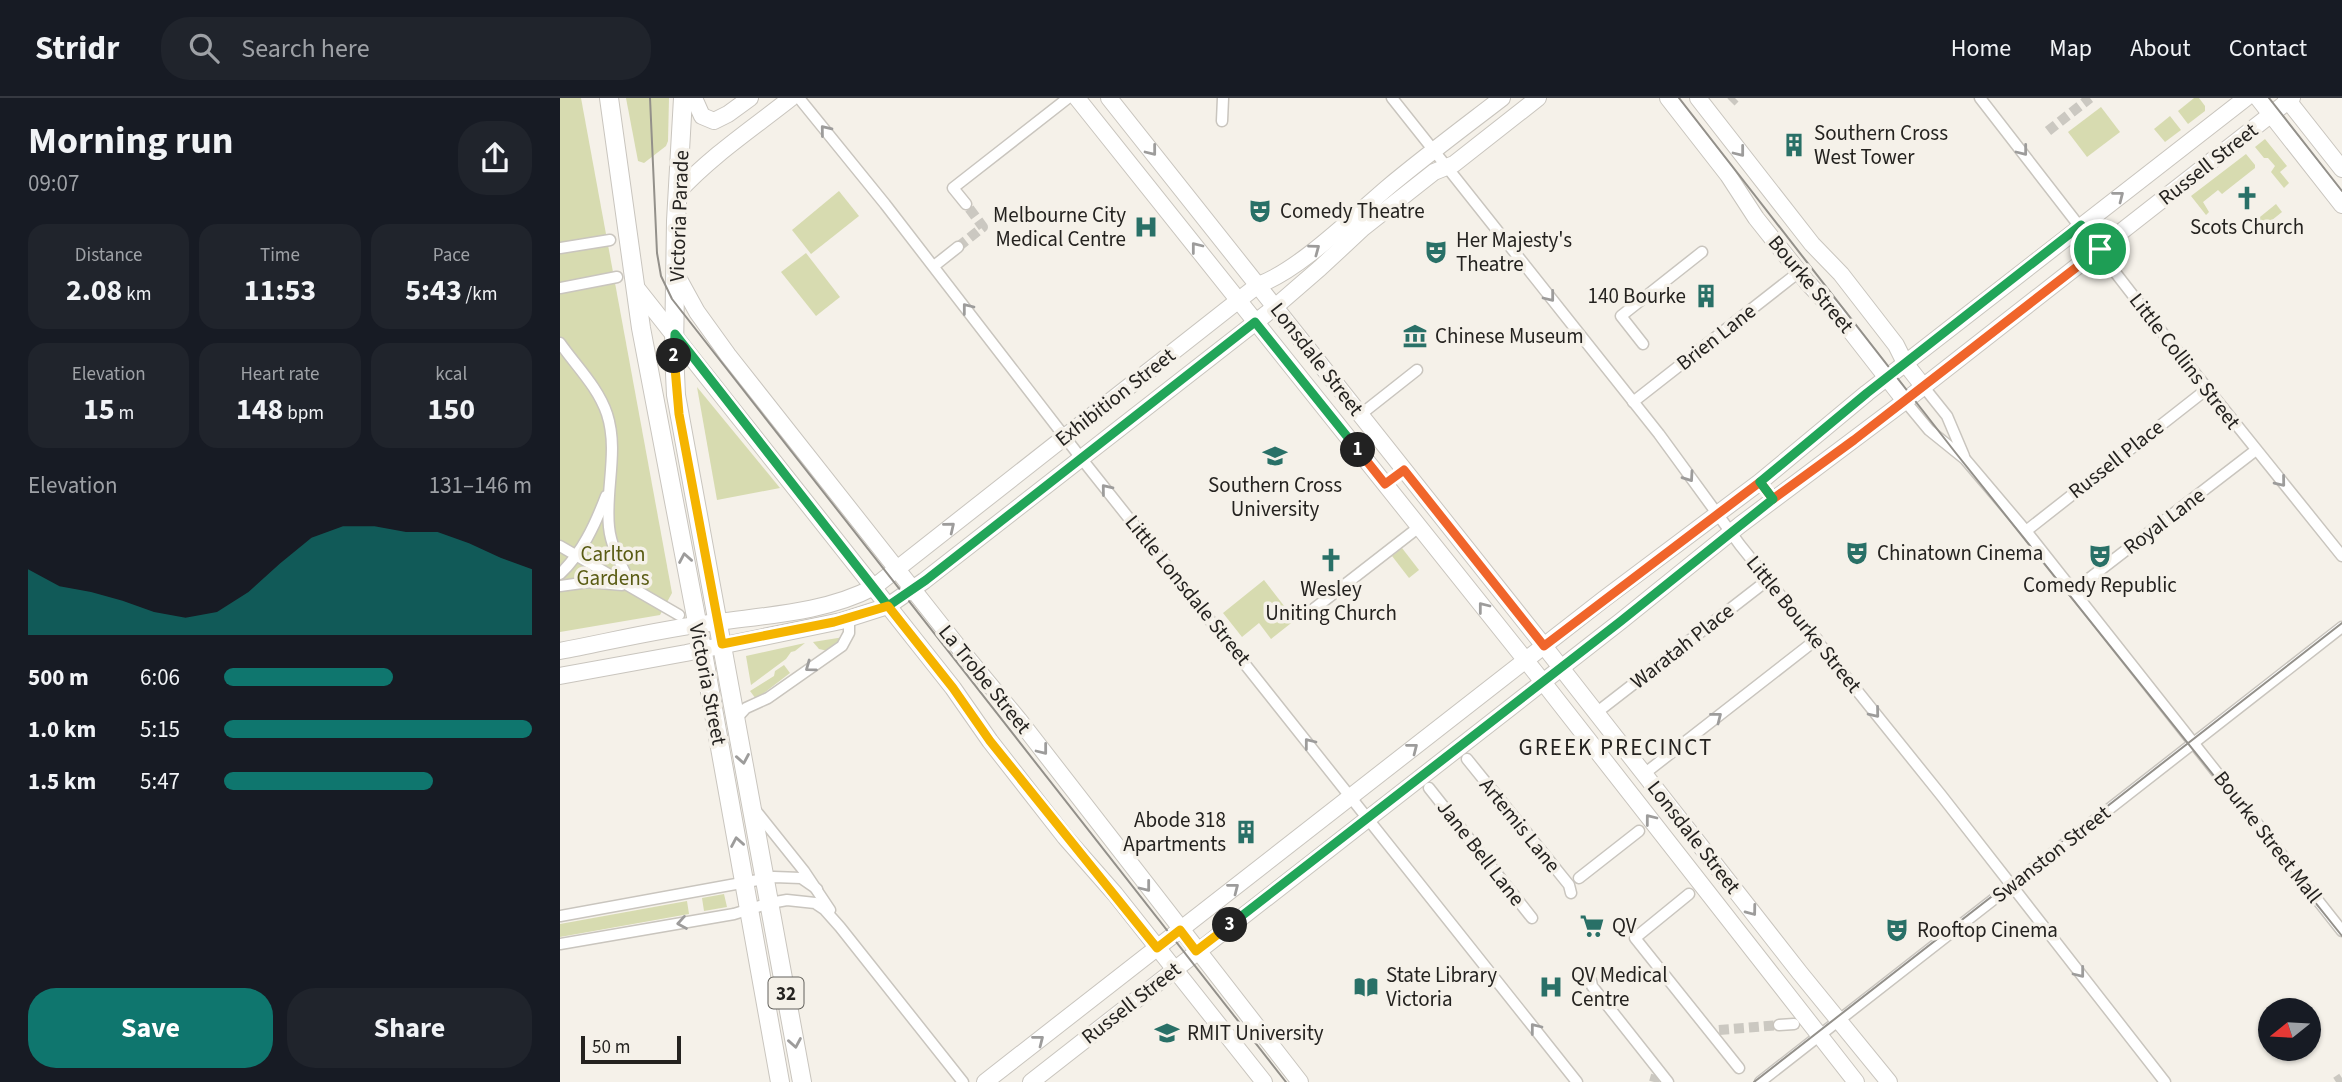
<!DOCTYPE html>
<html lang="en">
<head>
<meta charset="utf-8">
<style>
  :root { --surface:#171b24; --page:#20242c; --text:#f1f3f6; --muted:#9ea1a6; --line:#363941; --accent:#0f766e }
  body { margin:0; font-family:"Source Sans 3",sans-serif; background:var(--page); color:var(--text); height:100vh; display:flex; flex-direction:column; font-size:26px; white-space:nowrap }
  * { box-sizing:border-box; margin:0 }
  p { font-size:23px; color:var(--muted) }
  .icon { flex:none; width:38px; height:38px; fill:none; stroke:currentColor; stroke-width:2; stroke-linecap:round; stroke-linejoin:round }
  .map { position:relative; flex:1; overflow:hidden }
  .details { display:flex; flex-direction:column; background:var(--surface); width:560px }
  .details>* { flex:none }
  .needle { width:46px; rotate:252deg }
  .fabs { position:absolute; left:1698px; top:900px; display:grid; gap:14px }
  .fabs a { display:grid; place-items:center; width:63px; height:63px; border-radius:50%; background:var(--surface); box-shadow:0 2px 5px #0004; font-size:35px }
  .scale { position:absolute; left:21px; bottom:18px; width:100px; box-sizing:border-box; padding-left:7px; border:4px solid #252320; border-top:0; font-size:19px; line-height:24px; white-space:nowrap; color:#252320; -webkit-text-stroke:5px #f5f1e9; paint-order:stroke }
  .pin { position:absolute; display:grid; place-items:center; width:60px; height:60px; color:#fff; margin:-30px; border:4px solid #fff; border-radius:50%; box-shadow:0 2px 7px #0007 }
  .km { position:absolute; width:35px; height:35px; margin:-18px; border-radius:50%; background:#222; color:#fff; font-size:19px; line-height:35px; text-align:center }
  .round { display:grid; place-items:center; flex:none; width:74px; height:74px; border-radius:28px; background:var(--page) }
  .head { display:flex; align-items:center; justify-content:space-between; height:119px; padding:0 28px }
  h1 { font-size:38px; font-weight:700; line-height:52px }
  .figures { display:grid; grid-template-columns:repeat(3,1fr); gap:10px; height:119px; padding:7px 28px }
  .figures div { display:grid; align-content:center; border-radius:18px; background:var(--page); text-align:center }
  .figures b { font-size:30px; font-weight:700 }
  .figures small { font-size:19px; font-weight:400 }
  .figures p { font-size:19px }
  .chart { height:196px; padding:14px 28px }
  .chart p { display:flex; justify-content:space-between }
  .chart svg { width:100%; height:126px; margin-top:7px; fill:var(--accent); opacity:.7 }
  .primary-button { display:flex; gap:14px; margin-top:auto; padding:14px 28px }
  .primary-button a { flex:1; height:80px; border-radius:28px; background:var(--accent); color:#fff; font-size:28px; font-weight:700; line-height:80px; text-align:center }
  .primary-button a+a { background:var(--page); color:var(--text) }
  ul { padding:0 28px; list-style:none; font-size:23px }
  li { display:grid; grid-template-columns:112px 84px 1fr; align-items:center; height:52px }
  li i { height:18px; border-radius:9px; background:var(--accent) }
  header { display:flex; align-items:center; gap:42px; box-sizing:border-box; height:98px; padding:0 35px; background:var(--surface); border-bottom:2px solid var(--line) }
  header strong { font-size:33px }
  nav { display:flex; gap:38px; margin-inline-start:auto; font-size:24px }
  .search { width:490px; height:63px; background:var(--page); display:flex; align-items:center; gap:18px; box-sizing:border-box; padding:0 24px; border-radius:28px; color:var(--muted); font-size:26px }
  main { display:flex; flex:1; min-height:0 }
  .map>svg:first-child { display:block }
</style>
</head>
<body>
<header>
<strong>Stridr</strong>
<div class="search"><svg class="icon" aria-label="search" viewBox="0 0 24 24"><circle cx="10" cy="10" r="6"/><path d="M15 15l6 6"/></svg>Search here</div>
<nav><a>Home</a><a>Map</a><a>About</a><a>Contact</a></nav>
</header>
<main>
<section class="details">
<div class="head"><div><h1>Morning run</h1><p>09:07</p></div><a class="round"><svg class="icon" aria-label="share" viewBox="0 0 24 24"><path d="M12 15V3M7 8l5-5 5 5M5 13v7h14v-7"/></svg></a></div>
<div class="figures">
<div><p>Distance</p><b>2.08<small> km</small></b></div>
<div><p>Time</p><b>11:53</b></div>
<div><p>Pace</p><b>5:43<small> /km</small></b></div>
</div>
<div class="figures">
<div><p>Elevation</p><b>15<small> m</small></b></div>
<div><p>Heart rate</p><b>148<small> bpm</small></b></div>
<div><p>kcal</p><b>150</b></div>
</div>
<div class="chart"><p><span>Elevation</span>131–146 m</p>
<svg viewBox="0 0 160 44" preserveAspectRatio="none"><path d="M0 44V21L10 27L20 29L30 32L40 36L50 38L60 36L70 29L80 19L90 10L100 6L110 6L120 8L130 8L140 12L150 17L160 21V44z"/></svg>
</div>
<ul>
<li><b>500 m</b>6:06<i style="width:55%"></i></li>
<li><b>1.0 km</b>5:15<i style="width:100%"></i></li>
<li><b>1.5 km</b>5:47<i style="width:68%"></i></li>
</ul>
<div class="primary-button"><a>Save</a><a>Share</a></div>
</section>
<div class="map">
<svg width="1782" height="984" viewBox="0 0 1782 984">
  <rect width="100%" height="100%" fill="#f5f1e9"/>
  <g fill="#d7dbb0">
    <polygon points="0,0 21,0 112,495 100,517 0,534"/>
    <polygon points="66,0 109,0 108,43 106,48 84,65 78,63"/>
    <polygon points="1634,0 1639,0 1645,8 1645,13 1628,26 1618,13"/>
    <polygon points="1541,9 1560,34 1527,59 1508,34"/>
    <polygon points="1610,18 1621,32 1605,44 1594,31"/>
    <polygon points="1705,41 1727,68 1720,74 1729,85 1724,90 1711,74 1715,68 1708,60 1704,60 1695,49"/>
    <polygon points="1686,56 1695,67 1695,70 1662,96 1658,92 1643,104 1649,114 1646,117 1631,98"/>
    <polygon points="279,93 299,118 251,156 232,132"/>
    <polygon points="1716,106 1722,114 1701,131 1695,123"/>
    <polygon points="246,155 280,199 256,218 221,174"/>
    <polygon points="137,289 220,390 157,402"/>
    <polygon points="842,450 859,472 849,480 832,458"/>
    <polygon points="704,482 735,522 711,541 699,525 682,539 663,515"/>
    <polygon points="284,539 268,553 259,551 253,544"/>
    <polygon points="245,545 235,553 231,554 226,561 191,587 186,558"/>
    <polygon points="224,567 230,575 196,601 190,593 214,578 215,573"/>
    <polygon points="164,796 167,809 144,813 142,800"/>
    <polygon points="127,803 129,816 0,839 0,826"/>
  </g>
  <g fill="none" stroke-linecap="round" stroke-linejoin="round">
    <g stroke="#cbc8c1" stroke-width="10" stroke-dasharray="10 5" stroke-linecap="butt">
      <polyline points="1171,4 1175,0"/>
      <polyline points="1488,33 1530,0"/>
      <polyline points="398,149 423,129 406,106"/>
      <polyline points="1159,932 1219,927"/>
      <polyline points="1094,984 1096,977"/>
      <polyline points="1776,984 1782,980"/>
    </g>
    <g stroke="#c9c5be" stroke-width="13">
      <g id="street">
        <polyline points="239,0 325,106 521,360 1017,984"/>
        <polyline points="832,0 1099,336 1180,447 1381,697 1605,984"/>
        <polyline points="1420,0 1589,218 1782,458"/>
        <polyline points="662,23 663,0"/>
        <polyline points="406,106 393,90 508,0"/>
        <polyline points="0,150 50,142"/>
        <polyline points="374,168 398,149"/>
        <polyline points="0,190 57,179"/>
        <path d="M0,245C16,268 38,289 47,316C59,353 45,392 49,429C51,450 63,470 72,489"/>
        <polyline points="1083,246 1061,218 1142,154"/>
        <polyline points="1363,288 1387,318 1404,358"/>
        <polyline points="1345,303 1369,332 1405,361 1466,433 1782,833"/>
        <polyline points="1073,304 1239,174"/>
        <polyline points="800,317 857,272"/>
        <polyline points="1466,433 1647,291"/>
        <polyline points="0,448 119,517"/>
        <path d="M0,476C22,455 35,427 46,398"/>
        <polyline points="0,488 29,484 62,487"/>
        <polyline points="1513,493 1696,352"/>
        <polyline points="751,513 859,429"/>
        <polyline points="1036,615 1209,481"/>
        <polyline points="176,621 186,610 208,600 282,548 289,535 289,520"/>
        <polyline points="907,661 1009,787 1011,795"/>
        <polyline points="1084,676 1257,541"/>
        <polyline points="869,690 972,820"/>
        <polyline points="196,713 244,773 270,812"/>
        <polyline points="1019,780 1079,733"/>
        <polyline points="1129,796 1075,840 1179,970"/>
        <polyline points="0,818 214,779 241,780 257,791"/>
        <polyline points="0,846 174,816 210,805 227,802 255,805 264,811 280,829 403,984"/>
        <polyline points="1031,883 1032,888 1108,984"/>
        <polyline points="1219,927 1234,926"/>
        <polyline points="1200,984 1782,529"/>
      </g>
    </g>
    <g stroke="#c9c5be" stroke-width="18">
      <g id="secondary">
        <polyline points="134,0 142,18 154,23 168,16 190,0"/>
        <polyline points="517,0 983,584 1296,984"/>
        <polyline points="549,0 984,548 1240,875 1329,984"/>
        <polyline points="1108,0 1168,77 1196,120 1247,184 1278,217 1345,303"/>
        <polyline points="1138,0 1252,146 1281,176 1336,247 1345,265 1363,288"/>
        <polyline points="1698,0 1782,107"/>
        <polyline points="1726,0 1782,71"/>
        <path d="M118,94C151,58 193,30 231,0"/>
        <polyline points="115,174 137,214 168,257 396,546 459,622 740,984"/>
        <polyline points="75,188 393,590 430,643 505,739 555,796 704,984"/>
        <path d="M0,553C52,543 105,530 158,524C209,517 267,514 314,489L698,187C738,173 793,119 827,90C864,59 903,30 942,0"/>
        <polyline points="0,578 126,555 281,523 328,508 364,483 715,209 760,170 803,130 874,74 894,66 978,0"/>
        <polyline points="425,984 1044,501 1200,384 1307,295 1686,0"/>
        <polyline points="471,984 1061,523 1180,427 1345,303 1732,0"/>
      </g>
    </g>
    <g stroke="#c9c5be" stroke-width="20">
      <g id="primary">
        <polyline points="49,0 81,230 145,566 220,984"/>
        <polyline points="123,0 116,123 114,254 116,297 242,984"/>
      </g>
    </g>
    <use href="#street" stroke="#fff" stroke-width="10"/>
    <use href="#secondary" stroke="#fff" stroke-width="16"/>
    <use href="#primary" stroke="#fff" stroke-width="18"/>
    <g stroke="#93908a" stroke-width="2">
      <polyline points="90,0 97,155 101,178 112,201 726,984"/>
      <polyline points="1119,0 1395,354 1782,838"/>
      <polyline points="1709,0 1782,93"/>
      <polyline points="1194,984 1782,525"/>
    </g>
  </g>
  <defs><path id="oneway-chevron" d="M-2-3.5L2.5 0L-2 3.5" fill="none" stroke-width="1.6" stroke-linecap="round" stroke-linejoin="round" transform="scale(1.75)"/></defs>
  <g stroke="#9d9c9b">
    <use href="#oneway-chevron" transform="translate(265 32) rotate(-129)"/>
    <use href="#oneway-chevron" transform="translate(592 53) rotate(52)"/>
    <use href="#oneway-chevron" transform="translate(1463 53) rotate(52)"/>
    <use href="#oneway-chevron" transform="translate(1180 54) rotate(52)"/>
    <use href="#oneway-chevron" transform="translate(1559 98) rotate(-38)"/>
    <use href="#oneway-chevron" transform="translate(636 149) rotate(-128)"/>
    <use href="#oneway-chevron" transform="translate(755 151) rotate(-37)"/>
    <use href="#oneway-chevron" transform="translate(990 199) rotate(52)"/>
    <use href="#oneway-chevron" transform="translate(407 210) rotate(-128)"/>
    <use href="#oneway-chevron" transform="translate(1129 379) rotate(55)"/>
    <use href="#oneway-chevron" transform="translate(1721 384) rotate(51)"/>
    <use href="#oneway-chevron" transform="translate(546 391) rotate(-129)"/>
    <use href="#oneway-chevron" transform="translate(390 429) rotate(-39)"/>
    <use href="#oneway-chevron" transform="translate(125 460) rotate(-100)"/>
    <use href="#oneway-chevron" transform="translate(923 509) rotate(-128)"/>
    <use href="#oneway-chevron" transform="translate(250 569) rotate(144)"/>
    <use href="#oneway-chevron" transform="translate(1315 615) rotate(51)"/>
    <use href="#oneway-chevron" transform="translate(1157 619) rotate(-38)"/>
    <use href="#oneway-chevron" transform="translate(749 645) rotate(-128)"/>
    <use href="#oneway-chevron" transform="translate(853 650) rotate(-38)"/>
    <use href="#oneway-chevron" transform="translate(483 652) rotate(52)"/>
    <use href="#oneway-chevron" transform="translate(183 661) rotate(80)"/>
    <use href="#oneway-chevron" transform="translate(1090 721) rotate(-128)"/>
    <use href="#oneway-chevron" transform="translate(177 744) rotate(-100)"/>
    <use href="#oneway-chevron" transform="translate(586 789) rotate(52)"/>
    <use href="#oneway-chevron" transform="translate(674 790) rotate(-38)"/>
    <use href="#oneway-chevron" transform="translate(1192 813) rotate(53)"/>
    <use href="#oneway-chevron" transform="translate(122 825) rotate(170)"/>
    <use href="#oneway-chevron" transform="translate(1520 875) rotate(52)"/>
    <use href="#oneway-chevron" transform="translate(975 930) rotate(-128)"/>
    <use href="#oneway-chevron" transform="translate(479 942) rotate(-38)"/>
    <use href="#oneway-chevron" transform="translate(235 945) rotate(80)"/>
  </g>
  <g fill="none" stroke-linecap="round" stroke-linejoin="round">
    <g stroke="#fff" stroke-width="14">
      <polyline id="split-1" points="798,352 825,386 844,372 984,548 1200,384 1213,401 1294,342 1540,151"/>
    </g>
    <g stroke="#fff" stroke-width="14">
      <polyline id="split-2" points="114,258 115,236 328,508 366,482 695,224 798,352"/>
    </g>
    <g stroke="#fff" stroke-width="14">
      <polyline id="split-3" points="114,258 119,316 162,546 274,524 328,508 393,590 430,643 597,850 620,832 636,853 670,827"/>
    </g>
    <g stroke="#fff" stroke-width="14">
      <polyline id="split-4" points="670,827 1061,523 1213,401 1200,384 1307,295 1521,127 1540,151"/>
    </g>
    <use href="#split-1" stroke="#f0652b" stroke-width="9"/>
    <use href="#split-2" stroke="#22a559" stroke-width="9"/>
    <use href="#split-3" stroke="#f5b400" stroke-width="9"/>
    <use href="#split-4" stroke="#22a559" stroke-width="9"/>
  </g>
  <defs>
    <g id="building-bare" transform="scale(1.89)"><path d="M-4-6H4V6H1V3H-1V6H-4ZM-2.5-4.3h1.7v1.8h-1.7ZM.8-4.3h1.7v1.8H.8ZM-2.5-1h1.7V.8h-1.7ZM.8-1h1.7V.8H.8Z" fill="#297067" stroke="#f5f1e9" stroke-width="2.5" paint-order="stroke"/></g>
    <g id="church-bare" transform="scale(1.89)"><path d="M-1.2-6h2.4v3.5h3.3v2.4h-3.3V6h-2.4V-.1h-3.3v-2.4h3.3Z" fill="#297067" stroke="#f5f1e9" stroke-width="2.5" paint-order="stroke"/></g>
    <g id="theatre-bare" transform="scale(1.89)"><path d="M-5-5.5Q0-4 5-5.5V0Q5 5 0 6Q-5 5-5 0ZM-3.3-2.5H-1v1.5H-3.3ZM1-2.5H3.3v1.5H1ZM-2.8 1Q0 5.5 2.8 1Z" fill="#297067" stroke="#f5f1e9" stroke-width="2.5" paint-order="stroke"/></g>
    <g id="hospital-bare" transform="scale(1.89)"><path d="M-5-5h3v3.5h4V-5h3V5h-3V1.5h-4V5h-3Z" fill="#297067" stroke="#f5f1e9" stroke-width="2.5" paint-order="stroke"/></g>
    <g id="museum-bare" transform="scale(1.89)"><path d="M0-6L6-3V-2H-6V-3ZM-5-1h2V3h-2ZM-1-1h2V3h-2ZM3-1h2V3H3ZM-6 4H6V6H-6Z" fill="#297067" stroke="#f5f1e9" stroke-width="2.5" paint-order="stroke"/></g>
    <g id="university-bare" transform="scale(1.89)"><path d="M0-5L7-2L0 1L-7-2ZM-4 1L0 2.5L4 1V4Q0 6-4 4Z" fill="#297067" stroke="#f5f1e9" stroke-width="2.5" paint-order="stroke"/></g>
    <g id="supermarket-bare" transform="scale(1.89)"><path d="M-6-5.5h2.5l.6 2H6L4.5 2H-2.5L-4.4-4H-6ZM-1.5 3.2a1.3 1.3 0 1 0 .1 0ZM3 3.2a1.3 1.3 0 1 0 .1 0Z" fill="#297067" stroke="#f5f1e9" stroke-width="2.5" paint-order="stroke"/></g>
    <g id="library-bare" transform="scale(1.89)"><path d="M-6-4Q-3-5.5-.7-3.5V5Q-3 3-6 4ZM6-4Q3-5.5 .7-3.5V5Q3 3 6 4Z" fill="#297067" stroke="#f5f1e9" stroke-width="2.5" paint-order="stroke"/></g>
  </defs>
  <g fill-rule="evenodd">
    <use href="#building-bare" x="1234" y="47"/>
    <use href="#church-bare" x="1687" y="100"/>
    <use href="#theatre-bare" x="700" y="113"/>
    <use href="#hospital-bare" x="586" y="129"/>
    <use href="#theatre-bare" x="876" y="154"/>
    <use href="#building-bare" x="1146" y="198"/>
    <use href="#museum-bare" x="855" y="238"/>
    <use href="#university-bare" x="715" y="358"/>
    <use href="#theatre-bare" x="1297" y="455"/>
    <use href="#theatre-bare" x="1540" y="458"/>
    <use href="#church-bare" x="771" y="462"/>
    <use href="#building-bare" x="686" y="734"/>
    <use href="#supermarket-bare" x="1032" y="828"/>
    <use href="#theatre-bare" x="1337" y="832"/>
    <use href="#library-bare" x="806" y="889"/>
    <use href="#hospital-bare" x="991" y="889"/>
    <use href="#university-bare" x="607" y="935"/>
  </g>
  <g text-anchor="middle" stroke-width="7" stroke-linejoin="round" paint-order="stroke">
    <rect fill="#f5f1e9" stroke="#63615c" stroke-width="2" x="208.5" y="879.5" width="35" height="31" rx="5"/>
    <g font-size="19" font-weight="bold" fill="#252320">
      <text x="226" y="902">32</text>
    </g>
    <g font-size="21" fill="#252320" stroke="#f5f1e9" text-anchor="start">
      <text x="1254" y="42">Southern Cross<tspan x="1254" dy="24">West Tower</tspan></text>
      <text x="720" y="120">Comedy Theatre</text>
      <text x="566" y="124" text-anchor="end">Melbourne City<tspan x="566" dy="24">Medical Centre</tspan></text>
      <text x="1687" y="136" text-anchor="middle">Scots Church</text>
      <text x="896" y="149">Her Majesty's<tspan x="896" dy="24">Theatre</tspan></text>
      <text x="1126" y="205" text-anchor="end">140 Bourke</text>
      <text x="875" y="245">Chinese Museum</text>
      <text x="715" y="394" text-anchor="middle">Southern Cross<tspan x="715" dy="24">University</tspan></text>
      <text x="1317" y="462">Chinatown Cinema</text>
      <text x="1540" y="494" text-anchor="middle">Comedy Republic</text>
      <text x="771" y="498" text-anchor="middle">Wesley<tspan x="771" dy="24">Uniting Church</tspan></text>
      <text x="666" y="729" text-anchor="end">Abode 318<tspan x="666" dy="24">Apartments</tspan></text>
      <text x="1052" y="835">QV</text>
      <text x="1357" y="839">Rooftop Cinema</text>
      <text x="826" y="884">State Library<tspan x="826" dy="24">Victoria</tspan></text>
      <text x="1011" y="884">QV Medical<tspan x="1011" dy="24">Centre</tspan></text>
      <text x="627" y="942">RMIT University</text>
    </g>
    <g font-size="21" fill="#252320" stroke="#f5f1e9">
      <text transform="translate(1648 66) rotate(-38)" y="7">Russell Street</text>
      <text transform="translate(119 118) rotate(-88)" y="7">Victoria Parade</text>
      <text transform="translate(1251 186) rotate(50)" y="7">Bourke Street</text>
      <text transform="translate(1156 239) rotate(-38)" y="7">Brien Lane</text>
      <text transform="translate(757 261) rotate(52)" y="7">Lonsdale Street</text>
      <text transform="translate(1625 263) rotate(52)" y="7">Little Collins Street</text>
      <text transform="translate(555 299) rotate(-38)" y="7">Exhibition Street</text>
      <text transform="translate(1556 361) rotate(-38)" y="7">Russell Place</text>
      <text transform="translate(1604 423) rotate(-37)" y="7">Royal Lane</text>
      <text transform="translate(628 492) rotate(51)" y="7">Little Lonsdale Street</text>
      <text transform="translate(1244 526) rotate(51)" y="7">Little Bourke Street</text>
      <text transform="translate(1122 548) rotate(-38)" y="7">Waratah Place</text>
      <text transform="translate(425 581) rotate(51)" y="7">La Trobe Street</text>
      <text transform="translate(148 586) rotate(79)" y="7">Victoria Street</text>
      <text transform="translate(960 727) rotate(51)" y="7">Artemis Lane</text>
      <text transform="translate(1134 739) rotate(52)" y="7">Lonsdale Street</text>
      <text transform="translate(1708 739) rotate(52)" y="7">Bourke Street Mall</text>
      <text transform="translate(921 755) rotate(52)" y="7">Jane Bell Lane</text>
      <text transform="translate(1491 756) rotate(-38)" y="7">Swanston Street</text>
      <text transform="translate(571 905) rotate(-38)" y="7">Russell Street</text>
    </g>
    <g font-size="21" fill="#595b13" stroke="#f5f1e9">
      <text x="53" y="463">Carlton<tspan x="53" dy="24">Gardens</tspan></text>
    </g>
    <g font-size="23" letter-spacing="2" fill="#252320" stroke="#f5f1e9">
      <text x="1056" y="657">GREEK PRECINCT</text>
    </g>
  </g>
</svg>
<div class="fabs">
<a><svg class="needle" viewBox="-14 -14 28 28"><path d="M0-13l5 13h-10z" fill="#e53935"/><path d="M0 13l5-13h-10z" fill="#9ea1a6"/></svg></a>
</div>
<div class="scale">50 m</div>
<div class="pin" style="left:1540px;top:151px;background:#1e9e55"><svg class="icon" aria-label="arrive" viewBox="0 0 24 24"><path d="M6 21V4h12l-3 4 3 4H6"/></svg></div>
<b class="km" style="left:798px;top:352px">1</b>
<b class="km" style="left:114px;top:258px">2</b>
<b class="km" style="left:670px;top:827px">3</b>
</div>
</main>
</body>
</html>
